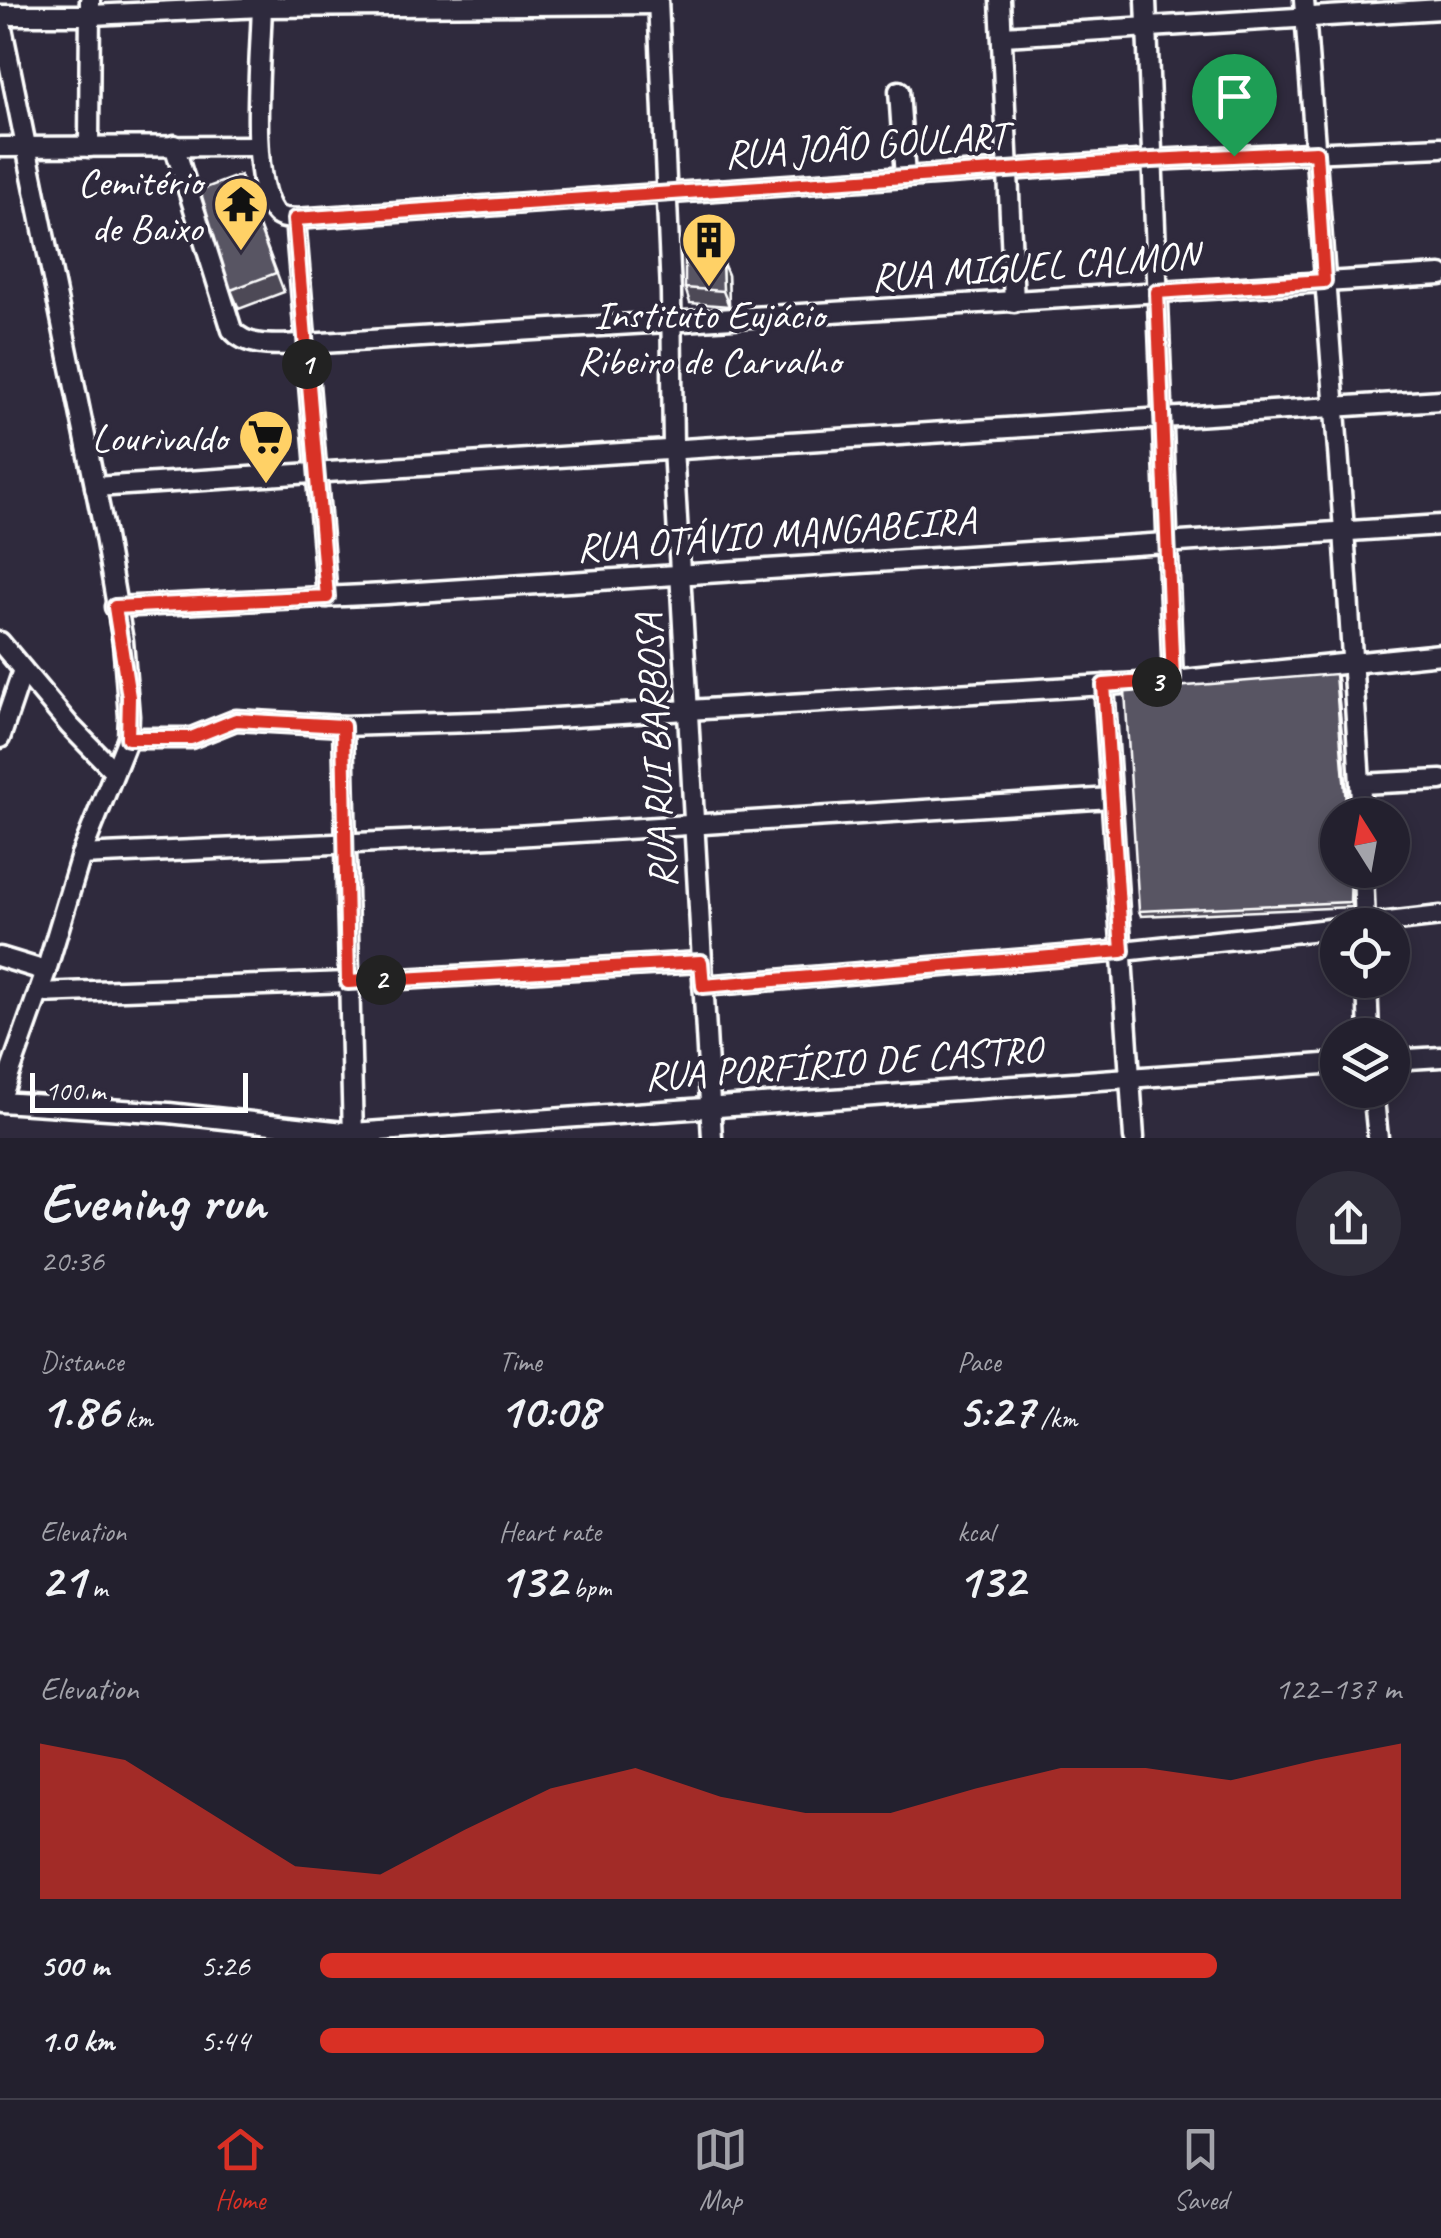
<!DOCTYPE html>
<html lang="en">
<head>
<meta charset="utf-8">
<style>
  :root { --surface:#23202e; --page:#2f2d3a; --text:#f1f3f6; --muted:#a3a3aa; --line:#403e4a; --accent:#d93025 }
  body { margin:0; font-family:Caveat,sans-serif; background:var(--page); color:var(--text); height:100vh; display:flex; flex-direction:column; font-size:38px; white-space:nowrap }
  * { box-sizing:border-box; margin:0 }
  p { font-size:32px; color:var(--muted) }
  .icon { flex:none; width:55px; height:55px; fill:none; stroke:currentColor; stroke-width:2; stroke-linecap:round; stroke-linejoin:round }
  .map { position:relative; height:1138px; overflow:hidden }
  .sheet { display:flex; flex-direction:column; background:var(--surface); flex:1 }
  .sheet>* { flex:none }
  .needle { width:65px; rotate:349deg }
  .buttons { position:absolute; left:1320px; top:798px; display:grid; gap:20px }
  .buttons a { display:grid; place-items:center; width:90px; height:90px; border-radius:50%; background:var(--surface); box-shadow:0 5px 15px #0003,0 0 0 2px var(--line); font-size:50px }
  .scale { position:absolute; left:30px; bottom:25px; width:218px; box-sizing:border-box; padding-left:10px; border:5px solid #fff; border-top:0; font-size:28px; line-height:35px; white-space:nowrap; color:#fff; -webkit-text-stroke:8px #2f2a3d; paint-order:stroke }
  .pin { position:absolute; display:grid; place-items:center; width:85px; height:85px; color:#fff; margin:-102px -42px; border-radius:50% 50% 50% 0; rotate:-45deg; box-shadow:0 0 10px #0007 }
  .pin .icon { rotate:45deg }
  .km { position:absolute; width:50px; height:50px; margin:-25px; border-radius:50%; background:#222; color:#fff; font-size:28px; line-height:50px; text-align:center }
  .round { display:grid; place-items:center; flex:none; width:105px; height:105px; border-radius:52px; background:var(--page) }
  .summary { display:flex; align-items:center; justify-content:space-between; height:170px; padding:0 40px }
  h1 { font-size:55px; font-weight:700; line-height:75px }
  .metrics { display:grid; grid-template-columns:repeat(3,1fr); gap:15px; height:170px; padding:10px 40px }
  .metrics div { display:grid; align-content:center }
  .metrics b { font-size:50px; font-weight:700 }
  .metrics small { font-size:28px; font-weight:400 }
  .metrics p { font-size:28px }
  .chart { height:280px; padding:20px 40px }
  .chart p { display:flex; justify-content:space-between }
  .chart svg { width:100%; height:180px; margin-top:10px; fill:var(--accent); opacity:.7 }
  ul { padding:0 40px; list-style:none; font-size:32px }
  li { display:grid; grid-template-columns:160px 120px 1fr; align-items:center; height:75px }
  li i { height:25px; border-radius:12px; background:var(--accent) }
  .tabs { display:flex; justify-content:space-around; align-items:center; height:140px; border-top:2px solid var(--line); background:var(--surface); font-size:28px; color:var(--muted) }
  .tabs a { display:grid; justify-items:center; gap:5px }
  .tabs .active { color:var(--accent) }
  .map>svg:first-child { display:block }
</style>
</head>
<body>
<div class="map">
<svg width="1441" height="1138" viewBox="0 0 1441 1138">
  <rect width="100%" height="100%" fill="#2f2a3d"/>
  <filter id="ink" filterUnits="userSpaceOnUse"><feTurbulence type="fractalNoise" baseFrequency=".01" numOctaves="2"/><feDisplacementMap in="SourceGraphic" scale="20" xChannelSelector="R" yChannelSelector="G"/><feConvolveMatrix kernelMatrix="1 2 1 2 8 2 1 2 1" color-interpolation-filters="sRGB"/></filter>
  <g filter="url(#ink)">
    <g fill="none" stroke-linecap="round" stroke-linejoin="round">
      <g stroke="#fff" stroke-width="25">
        <g id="minor">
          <path d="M262,0C262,48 247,175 274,212C279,219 287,218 295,219L327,597"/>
          <polyline points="658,0 671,292 673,448 712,1138"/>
          <polyline points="1000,0 1014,302"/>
          <polyline points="1146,0 1173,681"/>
          <polyline points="1304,0 1344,530 1362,815"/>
          <polyline points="0,15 91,15 262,7 658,4"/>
          <polyline points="0,18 103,525 123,641 129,716 128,738 81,855 46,971 0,1101"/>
          <polyline points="1003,36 1441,9"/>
          <polyline points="899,91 905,177"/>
          <path d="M174,145L232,330C249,350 281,344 305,344L1441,275"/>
          <polyline points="0,147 258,146"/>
          <polyline points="89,147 90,0"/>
          <polyline points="295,219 1152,160 1441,147"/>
          <polyline points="95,487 1441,400"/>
          <polyline points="115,607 386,594 1441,525"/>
          <polyline points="0,642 70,726 114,771"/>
          <polyline points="1104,685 1134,1138"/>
          <polyline points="343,726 353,1138"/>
          <polyline points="0,738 23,670"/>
          <polyline points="128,738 191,738 236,720 343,726 505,721 1173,681 1441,654"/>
          <polyline points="1361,784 1441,780"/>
          <polyline points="81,855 515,836 1111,798"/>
          <polyline points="1363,870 1365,925"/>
          <polyline points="1361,925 1441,916"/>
          <polyline points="0,957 46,971"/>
          <polyline points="1367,980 1369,1035"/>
          <polyline points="703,986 1123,951 1338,928"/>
          <polyline points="38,993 348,982 701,962"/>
          <polyline points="1392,1060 1441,1057"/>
          <polyline points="1373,1090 1378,1138"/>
          <polyline points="0,1102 169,1113 353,1133 1338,1063"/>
        </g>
      </g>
      <use href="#minor" stroke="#2f2a3d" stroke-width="18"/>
    </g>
    <g fill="#4d4956" stroke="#fff" stroke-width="2.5">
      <polygon points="240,175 284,292 239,309 231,290"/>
      <polygon points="722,261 728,275 729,306 690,303 685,288"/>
      <polygon points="1337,679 1353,870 1352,907 1141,916 1139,911"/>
    </g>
    <g fill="#3e3c46" stroke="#fff" stroke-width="2.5">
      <polygon points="722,261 728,275 729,306 723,291"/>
      <polygon points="1335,674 1337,679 1349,815 1347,815"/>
      <polygon points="1351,870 1353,870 1352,907 1350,902"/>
    </g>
    <g fill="#595564" stroke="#fff" stroke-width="2.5">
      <polygon points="240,175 276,273 231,290 200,190"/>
      <polygon points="685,257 722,261 723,291 685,288"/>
      <polygon points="1335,674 1347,815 1338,815 1338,870 1351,870 1350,902 1139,911 1125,691"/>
    </g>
  </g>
  <g fill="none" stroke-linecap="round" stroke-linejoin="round" filter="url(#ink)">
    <g stroke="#fff" stroke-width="20">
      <polygon id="route" points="1316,152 1324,281 1157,292 1173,680 1104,685 1122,951 703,986 701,962 348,982 343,726 236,720 191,738 128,738 129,697 115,607 327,597 295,219 1152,160"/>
    </g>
    <use href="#route" stroke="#d93025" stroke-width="12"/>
  </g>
  <defs>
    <g id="temple-pin" transform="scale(2.875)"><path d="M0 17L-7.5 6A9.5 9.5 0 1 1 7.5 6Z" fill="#ffd166" stroke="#2f2a3d"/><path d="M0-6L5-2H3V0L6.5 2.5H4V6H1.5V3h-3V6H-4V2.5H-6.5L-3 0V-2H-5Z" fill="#111"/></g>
    <g id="building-pin" transform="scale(2.875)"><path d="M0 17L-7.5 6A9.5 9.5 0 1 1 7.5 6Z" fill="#ffd166" stroke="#2f2a3d"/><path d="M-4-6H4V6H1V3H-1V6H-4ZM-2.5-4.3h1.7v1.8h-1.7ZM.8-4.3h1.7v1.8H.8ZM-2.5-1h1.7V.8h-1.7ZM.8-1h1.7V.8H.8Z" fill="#111"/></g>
    <g id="supermarket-pin" transform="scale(2.875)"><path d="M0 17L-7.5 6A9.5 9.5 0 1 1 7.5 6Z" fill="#ffd166" stroke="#2f2a3d"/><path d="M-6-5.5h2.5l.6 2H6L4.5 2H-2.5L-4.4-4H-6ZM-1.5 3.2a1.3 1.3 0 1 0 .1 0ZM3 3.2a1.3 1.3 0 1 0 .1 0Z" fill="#111"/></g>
  </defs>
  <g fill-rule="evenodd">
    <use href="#temple-pin" x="241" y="204"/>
    <use href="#building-pin" x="709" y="240"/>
    <use href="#supermarket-pin" x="266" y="437"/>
  </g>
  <g text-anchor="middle" stroke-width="8" stroke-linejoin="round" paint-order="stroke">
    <g font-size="40" fill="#fff" stroke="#2f2a3d">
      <text transform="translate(866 144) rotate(-4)" y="14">RUA JOÃO GOULART</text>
      <text transform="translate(1035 265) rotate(-4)" y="14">RUA MIGUEL CALMON</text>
      <text transform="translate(776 533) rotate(-4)" y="14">RUA OTÁVIO MANGABEIRA</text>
      <text transform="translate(655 751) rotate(-93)" y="14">RUA RUI BARBOSA</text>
      <text transform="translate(843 1062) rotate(-4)" y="14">RUA PORFÍRIO DE CASTRO</text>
    </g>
    <g font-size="40" fill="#fff" stroke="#2f2a3d" text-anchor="end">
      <text x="202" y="195">Cemitério<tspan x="202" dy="46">de Baixo</tspan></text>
      <text x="709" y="328" text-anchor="middle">Instituto Eujácio<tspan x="709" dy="46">Ribeiro de Carvalho</tspan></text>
      <text x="227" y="451">Lourivaldo</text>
    </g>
  </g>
</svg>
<div class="buttons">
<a><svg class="needle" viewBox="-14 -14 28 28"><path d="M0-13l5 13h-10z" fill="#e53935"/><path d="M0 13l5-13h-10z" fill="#a3a3aa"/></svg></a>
<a><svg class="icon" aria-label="locate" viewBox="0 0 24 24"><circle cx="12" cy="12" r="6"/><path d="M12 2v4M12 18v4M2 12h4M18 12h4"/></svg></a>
<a><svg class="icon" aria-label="layers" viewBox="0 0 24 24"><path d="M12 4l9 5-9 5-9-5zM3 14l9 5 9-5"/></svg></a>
</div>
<div class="scale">100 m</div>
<div class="pin" style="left:1234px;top:156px;background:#1e9e55"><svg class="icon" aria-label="arrive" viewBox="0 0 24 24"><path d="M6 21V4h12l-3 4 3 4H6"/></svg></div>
<b class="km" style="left:307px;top:364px">1</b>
<b class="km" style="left:381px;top:980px">2</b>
<b class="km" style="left:1157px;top:682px">3</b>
</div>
<section class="sheet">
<div class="summary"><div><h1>Evening run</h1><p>20:36</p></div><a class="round"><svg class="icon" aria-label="share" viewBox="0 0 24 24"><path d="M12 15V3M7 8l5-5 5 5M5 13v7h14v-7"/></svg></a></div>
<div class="metrics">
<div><p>Distance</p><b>1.86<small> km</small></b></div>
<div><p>Time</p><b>10:08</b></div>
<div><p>Pace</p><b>5:27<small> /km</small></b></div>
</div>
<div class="metrics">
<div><p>Elevation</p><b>21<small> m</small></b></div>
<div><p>Heart rate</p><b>132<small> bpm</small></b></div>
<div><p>kcal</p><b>132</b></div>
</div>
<div class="chart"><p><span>Elevation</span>122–137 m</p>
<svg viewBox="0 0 160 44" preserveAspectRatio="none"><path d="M0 44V6L10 10L20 23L30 36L40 38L50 27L60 17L70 12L80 19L90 23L100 23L110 17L120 12L130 12L140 15L150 10L160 6V44z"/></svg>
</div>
<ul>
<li><b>500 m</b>5:26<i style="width:83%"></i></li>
<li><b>1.0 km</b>5:44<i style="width:67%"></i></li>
</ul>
</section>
<nav class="tabs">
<a class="active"><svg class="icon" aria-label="home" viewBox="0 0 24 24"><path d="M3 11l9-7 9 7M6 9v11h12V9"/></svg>Home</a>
<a><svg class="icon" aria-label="map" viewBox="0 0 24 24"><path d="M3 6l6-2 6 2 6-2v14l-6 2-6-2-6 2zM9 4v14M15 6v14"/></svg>Map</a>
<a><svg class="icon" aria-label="saved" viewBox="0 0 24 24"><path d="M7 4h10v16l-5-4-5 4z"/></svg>Saved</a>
</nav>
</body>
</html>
